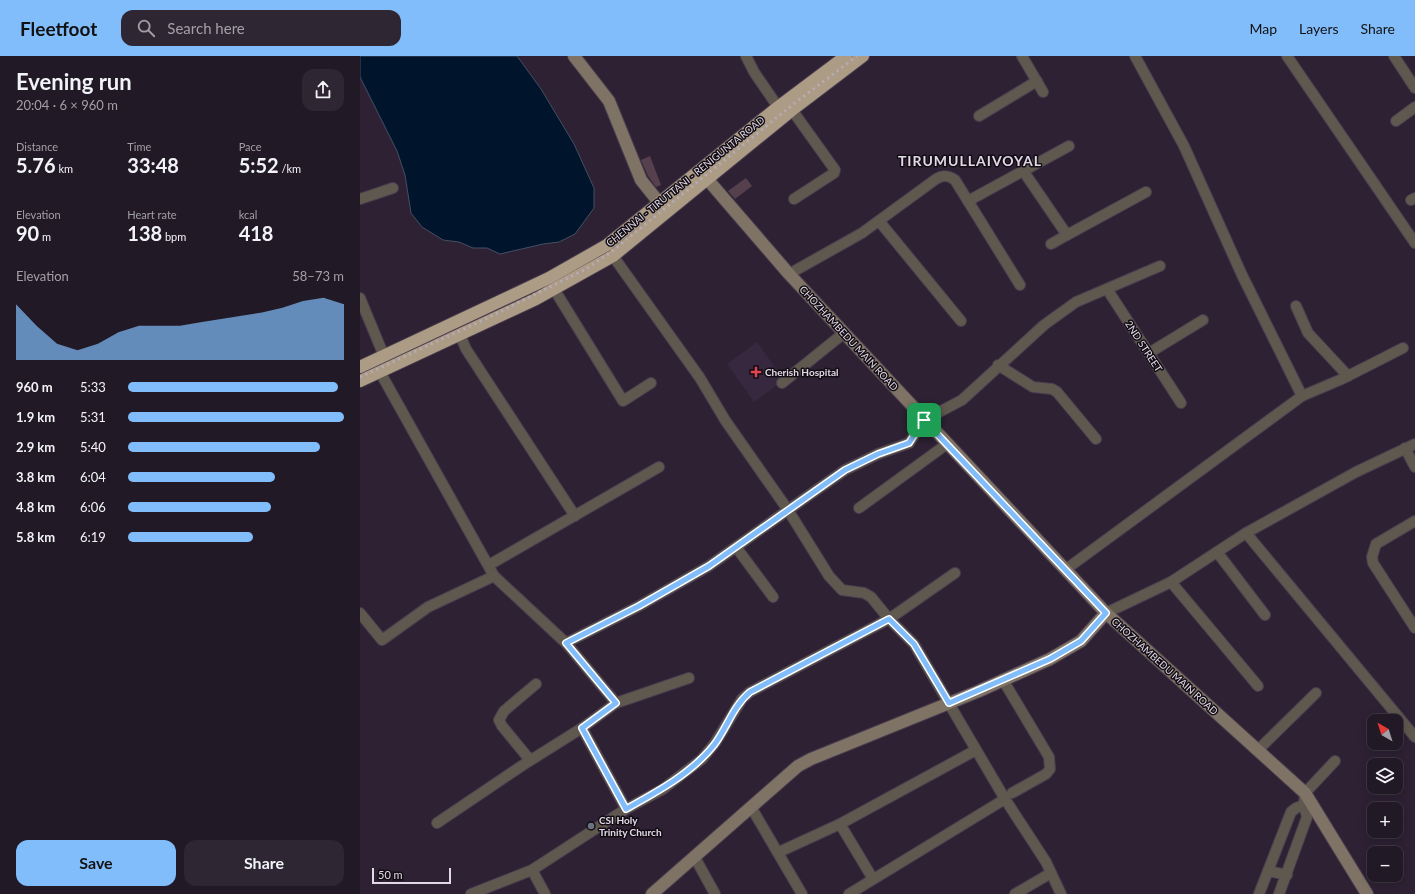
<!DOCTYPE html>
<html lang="en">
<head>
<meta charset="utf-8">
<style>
  :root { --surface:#221926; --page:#2e2632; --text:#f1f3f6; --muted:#a2a0a7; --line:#3f3843; --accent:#81bdfa }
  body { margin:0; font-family:Lato,sans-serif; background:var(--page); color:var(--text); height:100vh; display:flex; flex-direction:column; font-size:15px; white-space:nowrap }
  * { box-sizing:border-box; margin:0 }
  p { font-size:13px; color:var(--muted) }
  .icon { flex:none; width:22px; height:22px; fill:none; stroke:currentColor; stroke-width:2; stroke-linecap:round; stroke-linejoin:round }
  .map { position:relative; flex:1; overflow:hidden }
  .drawer { display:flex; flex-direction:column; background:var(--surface); width:360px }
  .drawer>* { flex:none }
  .needle { width:26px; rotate:321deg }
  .buttons { position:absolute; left:1007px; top:658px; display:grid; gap:8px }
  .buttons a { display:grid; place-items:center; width:36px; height:36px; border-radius:8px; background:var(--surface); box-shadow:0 2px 10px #0003,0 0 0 1px var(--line); font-size:20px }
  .scale { position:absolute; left:12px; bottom:10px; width:79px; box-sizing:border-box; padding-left:4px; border:2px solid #e1d9e5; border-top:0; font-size:11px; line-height:14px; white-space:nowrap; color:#e1d9e5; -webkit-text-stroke:3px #120d15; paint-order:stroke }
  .pin { position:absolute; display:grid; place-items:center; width:34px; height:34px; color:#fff; margin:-17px; border-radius:8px; box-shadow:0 2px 6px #0006 }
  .round { display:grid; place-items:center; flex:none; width:42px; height:42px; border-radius:12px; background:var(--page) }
  .overview { display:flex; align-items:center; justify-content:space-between; height:68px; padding:0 16px }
  h1 { font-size:22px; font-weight:700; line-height:30px }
  .figures { display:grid; grid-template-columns:repeat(3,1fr); gap:6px; height:68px; padding:4px 16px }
  .figures div { display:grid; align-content:center }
  .figures b { font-size:20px; font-weight:700 }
  .figures small { font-size:11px; font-weight:400 }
  .figures p { font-size:11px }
  .chart { height:112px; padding:8px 16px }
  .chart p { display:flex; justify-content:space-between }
  .chart svg { width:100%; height:72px; margin-top:4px; fill:var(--accent); opacity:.7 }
  .cta { display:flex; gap:8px; margin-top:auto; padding:8px 16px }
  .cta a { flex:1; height:46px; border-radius:12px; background:var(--accent); color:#111; font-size:16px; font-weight:700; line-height:46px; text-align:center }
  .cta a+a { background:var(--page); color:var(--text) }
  ul { padding:0 16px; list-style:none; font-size:13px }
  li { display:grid; grid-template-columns:64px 48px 1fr; align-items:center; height:30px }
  li i { height:10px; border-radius:5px; background:var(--accent) }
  header { display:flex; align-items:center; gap:24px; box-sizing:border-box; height:56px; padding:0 20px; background:var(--accent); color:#111 }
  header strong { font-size:19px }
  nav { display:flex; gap:22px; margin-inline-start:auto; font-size:14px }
  .search { width:280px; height:36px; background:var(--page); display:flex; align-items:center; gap:10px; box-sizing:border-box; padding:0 14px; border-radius:12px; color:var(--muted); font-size:15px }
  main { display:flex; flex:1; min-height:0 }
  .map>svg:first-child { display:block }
</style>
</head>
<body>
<header>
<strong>Fleetfoot</strong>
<div class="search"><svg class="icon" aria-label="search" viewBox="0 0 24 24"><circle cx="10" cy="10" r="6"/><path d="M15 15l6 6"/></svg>Search here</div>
<nav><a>Map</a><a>Layers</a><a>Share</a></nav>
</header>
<main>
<section class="drawer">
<div class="overview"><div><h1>Evening run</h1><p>20:04 · 6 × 960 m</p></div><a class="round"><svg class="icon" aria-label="share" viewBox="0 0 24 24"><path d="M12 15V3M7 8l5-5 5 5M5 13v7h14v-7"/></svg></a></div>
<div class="figures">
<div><p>Distance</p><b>5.76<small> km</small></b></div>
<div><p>Time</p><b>33:48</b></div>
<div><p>Pace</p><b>5:52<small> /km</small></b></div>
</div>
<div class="figures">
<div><p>Elevation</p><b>90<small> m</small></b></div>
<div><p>Heart rate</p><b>138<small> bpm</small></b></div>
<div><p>kcal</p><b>418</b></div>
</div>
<div class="chart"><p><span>Elevation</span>58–73 m</p>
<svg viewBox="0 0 160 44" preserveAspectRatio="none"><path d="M0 44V10L10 23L20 34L30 38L40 34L50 27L60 23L70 23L80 23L90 21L100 19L110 17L120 15L130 12L140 8L150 6L160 10V44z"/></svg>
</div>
<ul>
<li><b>960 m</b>5:33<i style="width:97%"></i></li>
<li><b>1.9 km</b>5:31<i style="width:100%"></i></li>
<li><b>2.9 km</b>5:40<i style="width:89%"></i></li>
<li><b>3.8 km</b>6:04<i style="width:68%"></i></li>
<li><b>4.8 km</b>6:06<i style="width:66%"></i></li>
<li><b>5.8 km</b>6:19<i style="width:58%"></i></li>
</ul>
<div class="cta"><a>Save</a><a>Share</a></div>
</section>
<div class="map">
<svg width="1055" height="838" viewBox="0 0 1055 838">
  <rect width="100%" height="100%" fill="#2d2133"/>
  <polygon fill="#37283f" points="397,286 424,324 394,346 367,308"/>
  <polygon fill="#00142c" stroke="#444f64" points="0,0 157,0 181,33 214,88 234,132 234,152 215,178 199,186 183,188 140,198 127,192 113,192 99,186 83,184 62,171 51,157 45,119 37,95 0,21"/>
  <g fill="#56404e">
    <polygon points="290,100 301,129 296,131 288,120 281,104"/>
    <polygon points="386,122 392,130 375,143 368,135"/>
  </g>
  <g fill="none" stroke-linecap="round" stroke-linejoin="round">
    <g stroke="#4a3e4f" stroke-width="12">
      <g id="street">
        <polyline points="386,0 394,16 418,51"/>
        <polyline points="662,0 683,36"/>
        <polyline points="775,0 824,90 882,219 942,340"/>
        <polyline points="927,0 1055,187"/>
        <polyline points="1034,0 1055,32"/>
        <polyline points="432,54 475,114 474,117 434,143"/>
        <polyline points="619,60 677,25"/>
        <polyline points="1036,65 1055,51"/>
        <polyline points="664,116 707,179 786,136"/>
        <polyline points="0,143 33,132"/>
        <polyline points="1051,144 1055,142"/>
        <polyline points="608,145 709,90"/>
        <polyline points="519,165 601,265"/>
        <polyline points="691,188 707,179"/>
        <path d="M429,218L502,177L576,123C583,119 588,119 595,124L660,229"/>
        <polyline points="194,233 263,345 291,327"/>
        <polyline points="747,233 821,347"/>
        <polyline points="0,242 24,300"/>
        <polyline points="936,250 948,277 988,320"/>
        <polyline points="100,279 106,293 215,460"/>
        <polyline points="789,297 843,264"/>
        <polyline points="638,309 673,331 692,333 697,336 736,383"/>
        <polyline points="20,316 134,520 206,587 279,550 349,510 428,454 365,364 340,322 253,200"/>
        <polyline points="422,327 484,277"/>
        <polyline points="1045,392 1055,411"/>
        <polyline points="499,452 587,388"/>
        <polyline points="1055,465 1016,488 1012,501 1013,507 1055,572"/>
        <polyline points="886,477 1055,681"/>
        <polyline points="376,491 413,541"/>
        <polyline points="857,496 905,559"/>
        <polyline points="129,509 299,411"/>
        <polyline points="705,514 942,340 982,323 1043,292"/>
        <polyline points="811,526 898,630"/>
        <polyline points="0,557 22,584 68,551 134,520"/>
        <polyline points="746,557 811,526 886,477 996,416 1055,388"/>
        <polyline points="643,624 689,701 690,713 686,718 652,737"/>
        <polyline points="256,647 329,622"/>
        <polyline points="222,672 266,753"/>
        <polyline points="898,694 956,637"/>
        <polyline points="170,704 142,670 139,664 144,655 176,628"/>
        <polyline points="391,751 442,838"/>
        <polyline points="77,767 163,709 222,672 256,647 206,587"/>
        <polyline points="480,768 513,823"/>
        <polyline points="419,796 480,768 616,694"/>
        <polyline points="334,800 355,838"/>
        <polyline points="172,814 185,838"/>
        <polyline points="908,815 927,819"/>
        <polyline points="111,838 172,814 266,753 303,733 342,703 355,687 382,643 390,636 529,563 595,517"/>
        <polyline points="489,838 645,743"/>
        <polyline points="655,838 691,817"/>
        <polyline points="701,838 686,806 645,743 554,588 529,563 511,541 504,537 482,534 469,520 428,454 485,414 518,398 549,387 564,364 602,344 684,269 716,246 800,210"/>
        <polyline points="899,838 931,756 936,752 944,749"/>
        <polyline points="919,838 947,761 944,749 945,737 975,705"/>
      </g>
    </g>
    <g stroke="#4a3e4f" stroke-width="14">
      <g id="secondary">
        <polyline points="214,0 249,45 281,124 305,154"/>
        <polyline points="348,124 429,218 746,557 945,737 1007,838"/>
        <polyline points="292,838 438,710 451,703 619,635 690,603 721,585 746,557"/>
      </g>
    </g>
    <g stroke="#4a3e4f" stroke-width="14">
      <g id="highway">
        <polyline points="0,311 189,222 247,189 418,51 486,0"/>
        <polyline points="0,325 176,243 253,200 432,54 503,0"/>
      </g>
    </g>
    <use href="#street" stroke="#5f584f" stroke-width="10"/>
    <use href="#secondary" stroke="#7f7365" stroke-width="12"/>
    <use href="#highway" stroke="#ad9c85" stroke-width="12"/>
    <polyline stroke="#b5acb9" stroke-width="3" stroke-dasharray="2 4" stroke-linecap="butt" points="0,321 121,265 226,213 251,196 431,50 497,0"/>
  </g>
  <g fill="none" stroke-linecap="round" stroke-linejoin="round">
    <g stroke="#fff" stroke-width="8">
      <path id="route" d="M564,364L746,557L721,585L690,603L589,647L554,588L529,563L390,636C373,650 367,672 354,689C332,717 297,736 266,753L222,672L256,647L206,587L279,550L349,510L485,414L518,398L549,387Z"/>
    </g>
    <use href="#route" stroke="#81bdfa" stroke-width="5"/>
  </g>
  <path fill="#e0444e" stroke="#120d15" stroke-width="1.5" d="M394 310h4v4h4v4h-4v4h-4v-4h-4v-4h4z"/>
  <circle fill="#6b7280" stroke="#120d15" stroke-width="1.5" cx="231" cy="770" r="4"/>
  <g text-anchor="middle" stroke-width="3" stroke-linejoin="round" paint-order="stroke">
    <g font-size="10" fill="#e1d9e5" stroke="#120d15">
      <text transform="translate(325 125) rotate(-39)" y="4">CHENNAI - TIRUTTANI - RENIGUNTA ROAD</text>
      <text transform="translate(489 282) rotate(47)" y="4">CHOZHAMBEDU MAIN ROAD</text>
      <text transform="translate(784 290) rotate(57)" y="4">2ND STREET</text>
      <text transform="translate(805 610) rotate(42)" y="4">CHOZHAMBEDU MAIN ROAD</text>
    </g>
    <g font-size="10" font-weight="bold" fill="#e1d9e5" stroke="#120d15" text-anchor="start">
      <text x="405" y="320">Cherish Hospital</text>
      <text x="239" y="768">CSI Holy<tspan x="239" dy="12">Trinity Church</tspan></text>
    </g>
    <g font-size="14" font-weight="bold" letter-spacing="1" fill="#e1d9e5" stroke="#120d15">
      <text x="610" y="110">TIRUMULLAIVOYAL</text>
    </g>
  </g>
</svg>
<div class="buttons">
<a><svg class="needle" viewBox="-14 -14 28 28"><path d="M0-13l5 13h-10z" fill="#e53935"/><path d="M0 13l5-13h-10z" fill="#a2a0a7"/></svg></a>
<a><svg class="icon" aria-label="layers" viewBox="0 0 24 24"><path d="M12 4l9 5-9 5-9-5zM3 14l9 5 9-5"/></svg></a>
<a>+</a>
<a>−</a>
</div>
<div class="scale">50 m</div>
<div class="pin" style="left:564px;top:364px;background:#1e9e55"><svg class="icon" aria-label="arrive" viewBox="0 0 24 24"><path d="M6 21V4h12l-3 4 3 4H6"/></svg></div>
</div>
</main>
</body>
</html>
